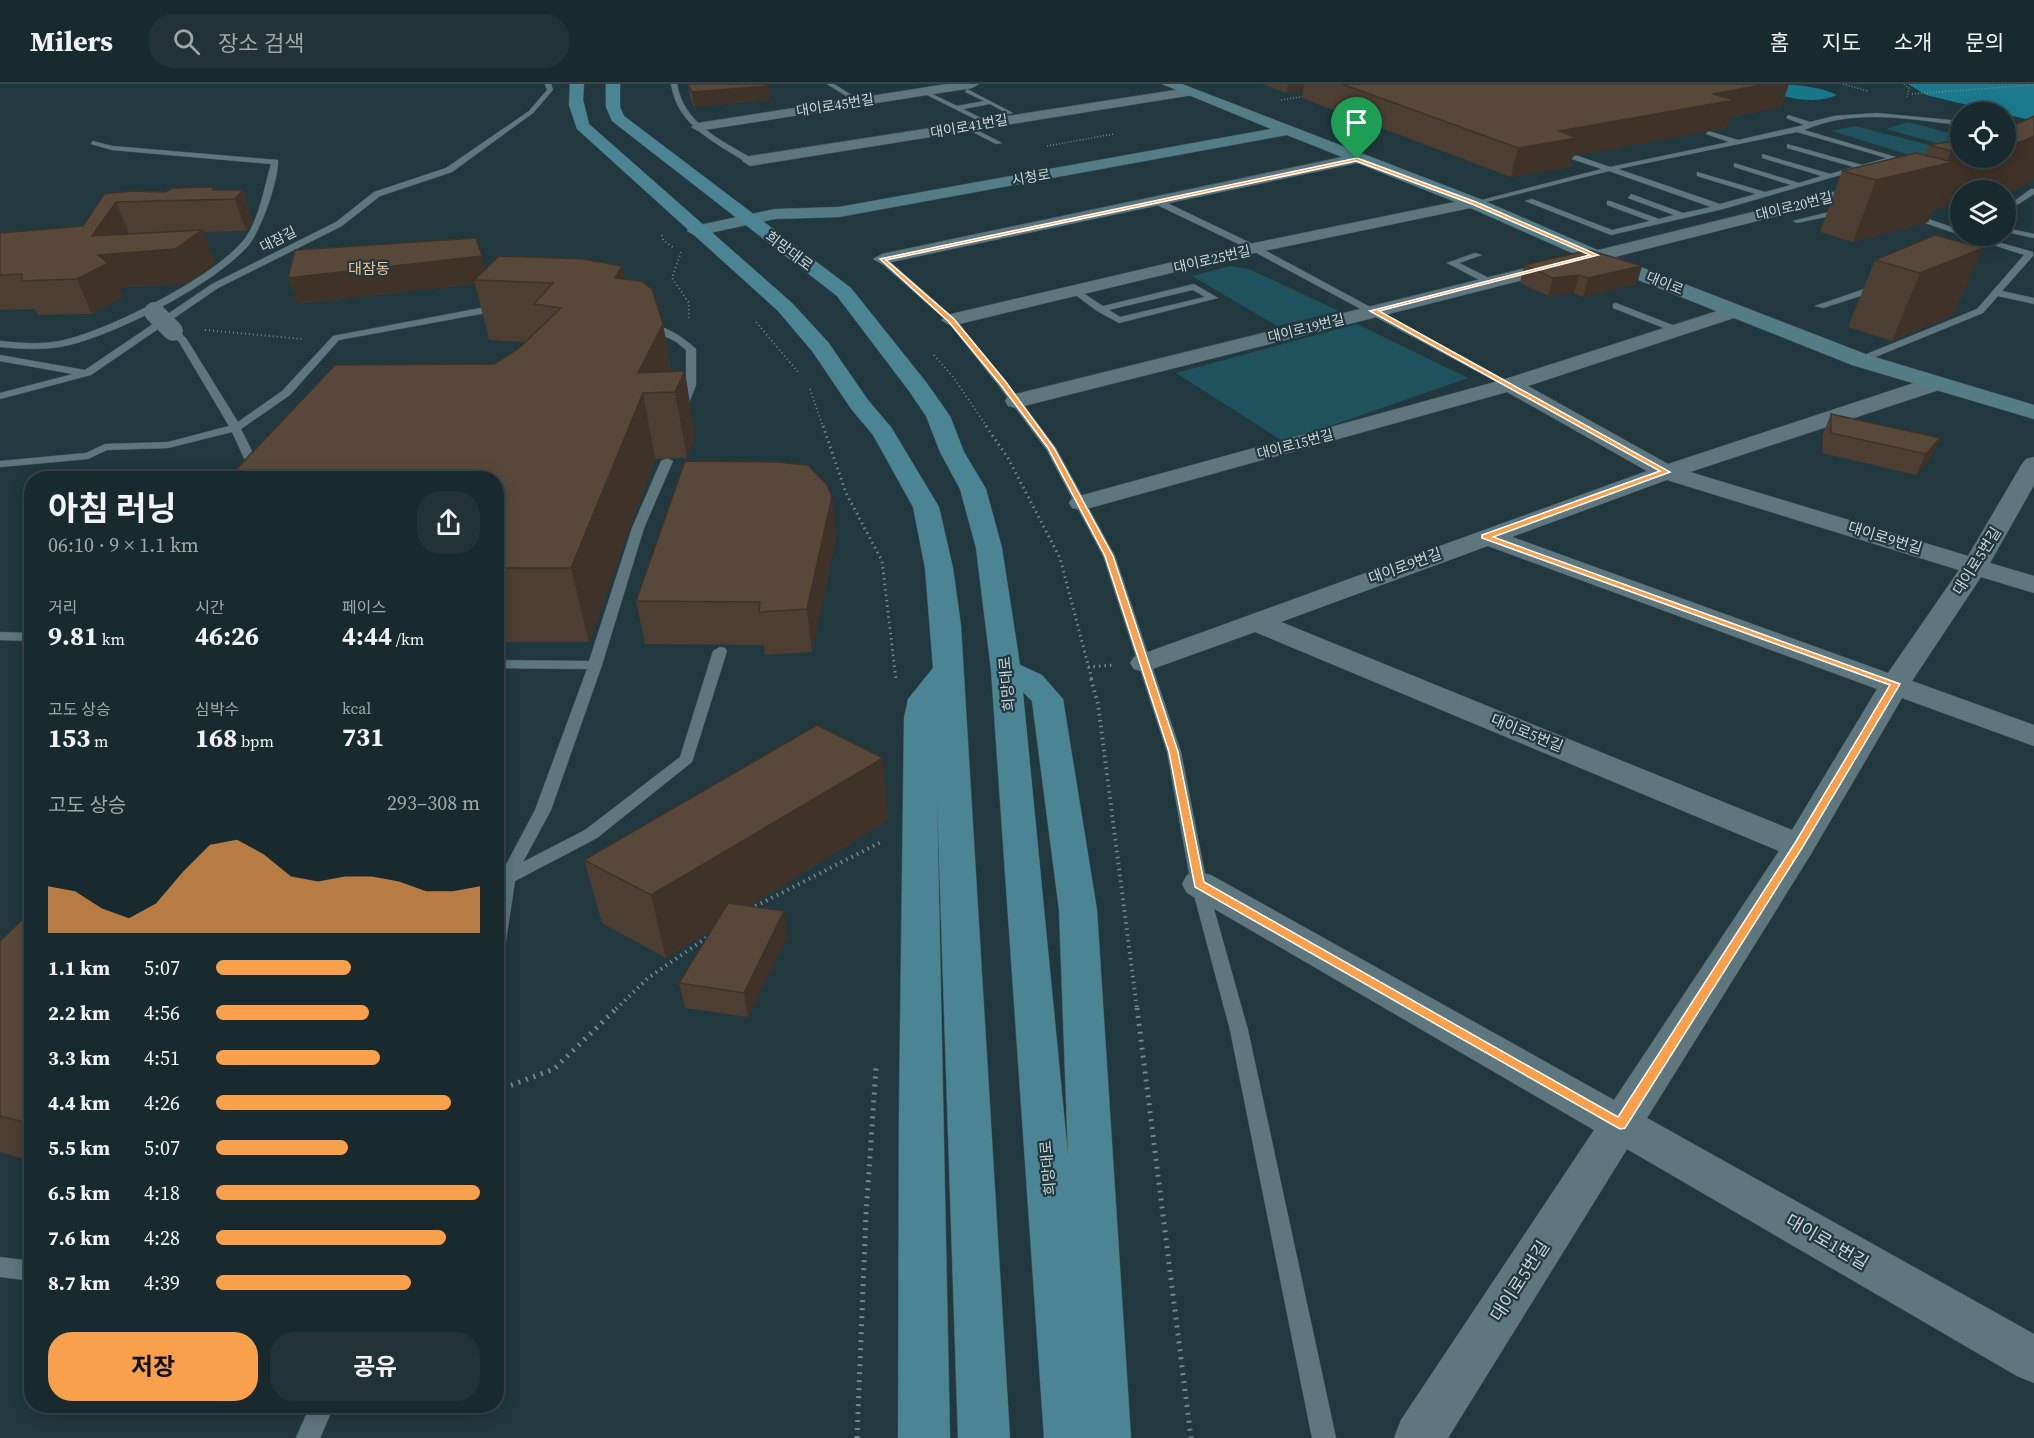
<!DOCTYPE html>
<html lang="ko">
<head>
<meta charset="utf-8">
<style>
  :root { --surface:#192a2e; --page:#223236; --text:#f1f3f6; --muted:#9fa7aa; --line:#37464a; --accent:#f9a04d }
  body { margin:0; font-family:"Source Serif 4","Noto Sans KR",serif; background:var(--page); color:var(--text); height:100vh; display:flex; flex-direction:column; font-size:22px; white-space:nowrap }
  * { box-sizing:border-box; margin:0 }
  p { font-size:20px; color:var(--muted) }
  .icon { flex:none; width:33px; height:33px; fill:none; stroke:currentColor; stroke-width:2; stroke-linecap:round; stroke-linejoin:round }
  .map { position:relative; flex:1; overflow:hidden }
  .sheet { position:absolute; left:24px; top:387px; width:480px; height:942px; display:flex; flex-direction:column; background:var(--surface); border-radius:24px; box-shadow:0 3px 15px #0003,0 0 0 2px var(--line) }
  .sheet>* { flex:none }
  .buttons { position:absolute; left:1950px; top:18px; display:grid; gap:12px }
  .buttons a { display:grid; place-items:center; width:66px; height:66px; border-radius:50%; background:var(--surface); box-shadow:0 3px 15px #0003,0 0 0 2px var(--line); font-size:30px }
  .pin { position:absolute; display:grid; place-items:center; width:51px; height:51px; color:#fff; margin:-62px -26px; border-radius:50% 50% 50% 0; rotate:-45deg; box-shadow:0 0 6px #0007 }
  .pin .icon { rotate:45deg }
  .round { display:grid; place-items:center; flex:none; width:63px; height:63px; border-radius:24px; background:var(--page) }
  .summary { display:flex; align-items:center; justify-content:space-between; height:102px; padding:0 24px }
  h1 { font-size:33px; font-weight:700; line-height:45px }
  .stats { display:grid; grid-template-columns:repeat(3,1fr); gap:9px; height:102px; padding:6px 24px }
  .stats div { display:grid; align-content:center }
  .stats b { font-size:26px; font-weight:700 }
  .stats small { font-size:16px; font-weight:400 }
  .stats p { font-size:16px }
  .chart { height:168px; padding:12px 24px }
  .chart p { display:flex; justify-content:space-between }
  .chart svg { width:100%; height:108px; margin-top:6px; fill:var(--accent); opacity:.7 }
  .action { display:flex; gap:12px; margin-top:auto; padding:12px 24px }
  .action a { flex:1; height:69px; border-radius:24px; background:var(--accent); color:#111; font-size:24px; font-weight:700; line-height:69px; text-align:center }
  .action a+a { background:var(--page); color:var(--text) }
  ul { padding:0 24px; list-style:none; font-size:20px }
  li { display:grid; grid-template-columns:96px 72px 1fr; align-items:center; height:45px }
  li i { height:15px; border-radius:8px; background:var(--accent) }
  header { display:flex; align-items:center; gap:36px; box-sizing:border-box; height:84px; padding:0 30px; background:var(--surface); border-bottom:2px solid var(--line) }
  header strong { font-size:28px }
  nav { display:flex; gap:33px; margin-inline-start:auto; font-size:21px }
  .search { width:420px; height:54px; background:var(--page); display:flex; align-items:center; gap:15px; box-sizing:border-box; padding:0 21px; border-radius:24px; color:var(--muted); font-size:22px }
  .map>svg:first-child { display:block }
</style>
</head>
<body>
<header>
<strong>Milers</strong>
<div class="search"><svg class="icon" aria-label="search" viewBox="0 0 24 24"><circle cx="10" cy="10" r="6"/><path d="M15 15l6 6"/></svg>장소 검색</div>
<nav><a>홈</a><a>지도</a><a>소개</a><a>문의</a></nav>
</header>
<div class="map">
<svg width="2034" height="1354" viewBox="0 0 2034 1354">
  <rect width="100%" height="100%" fill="#21383e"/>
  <g fill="#20525e">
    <polygon points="1908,38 1960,52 1960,62 1955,64 1886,45"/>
    <polygon points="1855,42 1948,66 1919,74 1832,47"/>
    <polygon points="1230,182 1249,185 1339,227 1277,242 1192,192"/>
    <polygon points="1357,240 1468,294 1284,358 1176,289"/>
  </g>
  <polygon fill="#1b7a8e" points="1908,0 2034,0 2034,37 1926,11"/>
  <path fill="#17788c" d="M1754,0C1781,0 1814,0 1837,11C1813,22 1775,13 1754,0Z"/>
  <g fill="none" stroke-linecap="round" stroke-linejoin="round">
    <g stroke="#42565c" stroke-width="1">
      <g id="lane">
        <polygon points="545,0 551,0 553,6 533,29 452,88 380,112 342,142 218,204 91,291 0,315 0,309 73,290 0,277 0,271 85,286 212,200 336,138 374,108 446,84 529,27 547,6"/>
        <path d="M671,0H677C684,40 721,56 753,75V79H747C715,58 677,42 671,0Z"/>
        <polygon points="827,0 834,0 861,17 856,18"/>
        <polygon points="967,5 1013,29 1008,30 990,20 963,25 989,38 987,41 921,8 926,7 957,22 984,17 965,8"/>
        <path d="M1877,29L1960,37V41C1908,35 1854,24 1804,46L1899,74L1723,125L1611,151L1525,117L1532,115L1612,146L1650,137L1607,121V117H1610L1659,135L1674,131L1628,114L1631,110L1683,129L1711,123L1609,87L1474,121L1470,119L1602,85L1572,75L1575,71L1610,83L1729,58L1706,50L1708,47L1738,56L1804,41L1786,34L1788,31L1810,38L1834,32ZM1797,48L1887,74L1862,81L1787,60V64L1854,83L1830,90L1762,70V74L1822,92L1799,99L1734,79V83L1791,101L1765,108L1697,88V92L1756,110L1720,120L1618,85Z"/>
        <polygon points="965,42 969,42 1002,59 996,60 965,44"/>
        <path d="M93,57L112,62L278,76C279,95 261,147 248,162C213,201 111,254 60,263C40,266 20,265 0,263V257C21,259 43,261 64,256C109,246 219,191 246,153C260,132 264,104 271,80L112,66L91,60Z"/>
        <polygon points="2031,105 2034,105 2034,110 2006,128 2006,123"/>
        <polygon points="1155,116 1161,116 1257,162 1515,301 1506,303 1251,166 1155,120"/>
        <polygon points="1846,124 1849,124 1849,128 1797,139 1793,137"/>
        <polygon points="1911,129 1960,146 1960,151 1908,133 1907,131"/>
        <polygon points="2006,144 2034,150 2034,154 2006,148"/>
        <polygon points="1965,152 1976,152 2033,168 2033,172 2002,207 2034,214 2034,220 1998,212 1983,229 1863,278 1857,278 1857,274 1977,225 2024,171"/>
        <polygon points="1475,169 1482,171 1459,179 1493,196 1493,200 1487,200 1447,179"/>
        <polygon points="879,173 885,173 954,234 1006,297 1056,364 1115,472 1181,668 1207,800 1248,946 1336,1354 1312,1354 1230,946 1191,800 1167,668 1103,472 1046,365 998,301 948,238 879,177"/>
        <path d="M1194,200L1218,214L1119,239L1097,227L1070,207L1077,205L1103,222ZM1193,206L1205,213L1120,233L1109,226Z"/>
        <polygon points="1879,200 1882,201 1882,205 1823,224 1815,222"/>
        <polygon points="1616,219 1680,244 1682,246 1674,248 1613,224 1613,220"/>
        <polygon points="486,223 502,223 507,226 502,229 486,229 339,256 290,311 241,345 261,385 254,394 243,394 249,385 232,348 168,364 107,366 88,375 0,383 0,377 86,369 105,360 168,358 229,342 179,258 168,247 170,245 176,245 186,254 238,338 282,307 333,252"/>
        <path d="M644,239C660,238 685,254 696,265V301L685,329L676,327L686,301V266L675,257L644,243Z"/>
        <polygon points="667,374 673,377 644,444 602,581 551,726 523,778 585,746 680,673 713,567 720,563 725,564 727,567 692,678 597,754 515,797 505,863 502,868 496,869 499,794 535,726 587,585 496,584 496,576 589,577 632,444 661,377"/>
        <polygon points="0,548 32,549 32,557 0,556"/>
        <polygon points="0,1173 32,1177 32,1197 0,1193"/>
        <polygon points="310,1322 334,1322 320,1354 296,1354"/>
      </g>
    </g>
    <g stroke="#42565c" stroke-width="1">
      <g id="street">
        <polygon points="947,0 979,0 972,4 698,47 691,43 698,39"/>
        <polygon points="1188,4 1193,5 1193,11 750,82 742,77 750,72"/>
        <polygon points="1357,70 1365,75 1362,78 882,180 873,175 882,170"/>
        <polygon points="1874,98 1880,100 1882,103 1880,106 1016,324 1008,322 1005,317 1008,312"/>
        <polygon points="1474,114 1482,119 1480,122 1254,169 951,242 941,236 951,230 1254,159"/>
        <path d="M1736,221L1746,227L1743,231L1528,302L1668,380L1926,295H1942L1945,300L1942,305L1690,388L1968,472L2022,380L2026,375L2034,373V401L1990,479L2034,492V509L1981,493L1912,597L2034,641V662L1902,614L1811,770L1647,1034L2034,1250V1299L2017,1292L1627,1065L1448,1354H1394L1401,1336L1594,1046L1187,809L1182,800L1187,791L1199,788L1211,791L1614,1016L1779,767L1255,548L1144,588L1134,585L1130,579L1134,573L1647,387L1507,308L1090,424L1081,426L1072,424L1069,419L1072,414L1502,296ZM1667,396L1959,486L1888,589L1512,453ZM1488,462L1877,605L1792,746L1281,538Z"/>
      </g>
    </g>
    <g stroke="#42565c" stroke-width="1">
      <polygon id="secondary" points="1162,0 1182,0 1480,115 1602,168 1868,271 2034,321 2034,335 1852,281 1588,176 1468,123 1287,51 839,133 775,135 696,152 687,147 690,143 775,125 839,123 1271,45"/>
    </g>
    <g stroke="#42565c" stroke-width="1">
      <g id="primary">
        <polygon points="570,0 584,0 583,16 589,40 792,219 828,258 868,316 891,343 939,423 953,484 961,542 1010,1354 958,1354 937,714 950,1354 898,1354 899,1025 904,634 908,615 933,584 925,484 913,423 873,351 852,326 812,267 778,227 577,45 569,21"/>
        <path d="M606,0H620V23L624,32L851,204L926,298L950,332L964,368L986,405L1002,464L1020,581L1042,591L1063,615L1097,826L1131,1354H1044L991,586L976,464L960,405L940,368L926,332L909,307L837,212L612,37L606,23ZM1023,608L1032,617L1059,826L1068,1071Z"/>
      </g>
    </g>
    <g stroke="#74878c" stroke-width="1.5" stroke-dasharray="1 2" stroke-linecap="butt">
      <polyline points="1843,0 1868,7"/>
      <polyline points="1904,0 1909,4 1907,13"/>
      <polyline points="1912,10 2034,1"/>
      <polyline points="1281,16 1306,12"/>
      <polyline points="1047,62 1114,50"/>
    </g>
    <g stroke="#74878c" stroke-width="2" stroke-dasharray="1 3" stroke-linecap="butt">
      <polyline points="662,151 663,156 674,164"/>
      <polyline points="681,168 672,194 689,219 689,234"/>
      <polyline points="756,238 799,289"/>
      <polyline points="205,246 303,255"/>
      <polyline points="934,271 954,294 987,343"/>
      <polyline points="810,305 823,343"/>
    </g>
    <g stroke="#74878c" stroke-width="3" stroke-dasharray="1.5 4" stroke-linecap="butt">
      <polyline points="823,342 846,409 882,477 896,596"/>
      <polyline points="986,342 1008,374 1060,474 1092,596"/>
      <polyline points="1088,583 1114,581"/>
    </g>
    <g stroke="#74878c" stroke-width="4" stroke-dasharray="1.5 4.5" stroke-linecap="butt">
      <polyline points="1091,595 1098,620 1137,925"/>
      <polyline points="750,825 883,757"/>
      <polyline points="616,925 648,894 709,852"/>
    </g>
    <g stroke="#74878c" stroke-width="5" stroke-dasharray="2 6" stroke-linecap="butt">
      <polyline points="1137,924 1191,1354"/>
      <polyline points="496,1007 554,985 617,924"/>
      <polyline points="857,1354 866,1131 876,984"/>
    </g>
    <use href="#lane" fill="#5e767d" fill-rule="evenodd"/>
    <use href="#street" fill="#5e767d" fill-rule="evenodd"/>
    <use href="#secondary" fill="#547d88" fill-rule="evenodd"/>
    <use href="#primary" fill="#4b8492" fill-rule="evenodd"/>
    <g stroke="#42565c" stroke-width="20" stroke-linecap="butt">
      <polyline id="street-bridge" points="154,228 173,247"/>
    </g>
    <use href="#street-bridge" stroke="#5e767d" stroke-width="20"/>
  </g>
  <g fill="#4c3e32">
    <polygon points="688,0 768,2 769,16 694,23 690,14"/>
    <polygon points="1262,0 1789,0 1781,23 1730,33 1726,44 1572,72 1570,83 1511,93 1302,14 1303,7 1287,9"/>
    <polygon points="2034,32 2034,95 2006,111 1933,126 1928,138 1853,158 1820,148 1842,87 1925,71 1929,61 1960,56 1960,74"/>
    <polygon points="213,103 215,106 243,106 253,138 246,147 203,148 215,179 188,199 119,204 123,213 92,230 38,231 35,225 0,226 0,149 83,142 104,110 165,108"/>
    <polygon points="1983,164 1953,231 1892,257 1848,243 1875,176"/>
    <polygon points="1524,181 1637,200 1583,213 1574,209 1548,212 1520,199"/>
    <polygon points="622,182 624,195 663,240 671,287 695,352 687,374 655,375 589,558 496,558 496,394 494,280 518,265 526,258 489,256 475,200 297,220 485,185"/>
    <polygon points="1831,330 1940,354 1930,374 1916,391 1822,369 1823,350"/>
    <polygon points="832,412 836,453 812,568 765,571 764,561 645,560 636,517"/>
    <polygon points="888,736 750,822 788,852 748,933 685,924 679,899 711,846 666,874 602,839 584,776"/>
    <polygon points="32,826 32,1077 0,1068 0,857"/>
  </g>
  <g fill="#3e3229">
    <polygon points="1288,0 1304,0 1303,7 1287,9"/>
    <polygon points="1767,0 1789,0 1781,23 1730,33 1726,44 1572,72 1570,83 1511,93 1518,64 1559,47 1713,10"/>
    <polygon points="768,2 769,16 694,23 692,8"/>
    <polygon points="2034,52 2034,95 2006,111 2006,106 1960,106 1960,122 1933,126 1928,138 1853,158 1876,96 1946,80 1951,67 1960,66 1960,74 2006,74 2006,60"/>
    <polygon points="243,106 253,138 246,147 235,115"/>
    <polygon points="116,118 129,150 202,146 215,179 188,199 119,204 123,213 92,230 77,195 92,152"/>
    <polygon points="1983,164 1953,231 1892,257 1920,189"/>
    <polygon points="482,172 488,196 474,196 475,200 297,220 288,194"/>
    <polygon points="622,182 633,241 615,194"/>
    <polygon points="1642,182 1637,200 1583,213 1588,194"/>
    <polygon points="1579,191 1574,209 1548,212 1553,194"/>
    <polygon points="663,240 674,303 643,309 655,375 589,558 571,484 638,289"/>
    <polygon points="685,287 695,352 687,374 675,308"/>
    <polygon points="1940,354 1930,374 1916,391 1926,370"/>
    <polygon points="832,412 836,453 812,568 807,525"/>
    <polygon points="883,674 888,736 666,874 651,811"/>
    <polygon points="784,827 788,852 748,933 744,909"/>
  </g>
  <g fill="#58483a" stroke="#3e3229" stroke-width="1.5">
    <polygon points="688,0 765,0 768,2 692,8"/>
    <polygon points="1342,0 1767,0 1713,10 1735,16 1559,47 1577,54 1518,64"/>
    <polygon points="2034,32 2034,52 2024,57 2006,60 2006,45"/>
    <polygon points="1960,56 1960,66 1951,67 1929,61"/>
    <polygon points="1916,69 1953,78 1876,96 1842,87"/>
    <polygon points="213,103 213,106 243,106 235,115 116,118 92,152 202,146 175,165 98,171 108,179 77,195 22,197 22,190 0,191 0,149 83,142 104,110 131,107 165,108 173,104"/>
    <polygon points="1935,151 1983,164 1920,189 1875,176"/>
    <polygon points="476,154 482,172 288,194 295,166"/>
    <polygon points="1589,166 1642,182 1588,194 1579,191 1553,194 1524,181"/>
    <polygon points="499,172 583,175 622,182 615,194 641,197 652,205 663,240 638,289 685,287 675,308 643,309 571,484 496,484 496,394 228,394 335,281 494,280 518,265 561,224 534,220 553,199 474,196"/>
    <polygon points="1831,330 1940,354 1926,370 1831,349"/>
    <polygon points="685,377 776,378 808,381 827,401 832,412 807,525 759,528 760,518 636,517"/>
    <polygon points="817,641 883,674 651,811 584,776"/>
    <polygon points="728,819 784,827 744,909 679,899"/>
    <polygon points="32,826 32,1040 0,1032 0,857"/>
  </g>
  <path fill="#f9a04d" stroke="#fff" stroke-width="1.5" fill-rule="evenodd" d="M1357,74L1476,118L1598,171L1379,227L1670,388L1493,453L1900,600L1802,764L1625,1044L1620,1045L1195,803L1169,668L1105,472L1048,364L1000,300L949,238L880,175ZM1356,77L1472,120L1590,171L1370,227L1660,387L1482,451V454L1890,601L1795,759L1618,1033L1204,798L1178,668L1113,472L1054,364L1005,297L954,235L886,176Z"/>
  <g text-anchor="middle" stroke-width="4.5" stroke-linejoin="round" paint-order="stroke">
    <g font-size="14" fill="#cad7db" stroke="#21383e">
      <text transform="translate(835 21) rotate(-9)" y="5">대이로45번길</text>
      <text transform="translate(969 42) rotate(-10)" y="5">대이로41번길</text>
      <text transform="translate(1031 93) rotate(-10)" y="5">시청로</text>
      <text transform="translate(1794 122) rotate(-14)" y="5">대이로20번길</text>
      <text transform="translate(278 155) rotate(-27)" y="5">대잠길</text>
      <text transform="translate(1212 175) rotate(-13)" y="5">대이로25번길</text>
      <text transform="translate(1665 199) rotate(22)" y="5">대이로</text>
      <text transform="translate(1306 244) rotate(-14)" y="5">대이로19번길</text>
      <text transform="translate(1295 360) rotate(-15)" y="5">대이로15번길</text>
    </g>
    <g font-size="15" fill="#cad7db" stroke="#21383e">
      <text transform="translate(789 167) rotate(37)" y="5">희망대로</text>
      <text transform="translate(1885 454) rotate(17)" y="5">대이로9번길</text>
      <text transform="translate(1977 477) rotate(-58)" y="5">대이로5번길</text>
      <text transform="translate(1405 482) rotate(-20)" y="5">대이로9번길</text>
      <text transform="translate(1007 600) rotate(-95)" y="5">희망대로</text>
      <text transform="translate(1527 649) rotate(22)" y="5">대이로5번길</text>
      <text transform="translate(1048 1084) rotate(-95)" y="5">희망대로</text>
    </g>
    <g font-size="15" fill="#ffbf8b" stroke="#21383e">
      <text x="369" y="190">대잠동</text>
    </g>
    <g font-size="18" fill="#cad7db" stroke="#21383e">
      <text transform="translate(1827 1158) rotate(30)" y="6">대이로1번길</text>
      <text transform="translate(1520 1197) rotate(-57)" y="6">대이로5번길</text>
    </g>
  </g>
</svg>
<div class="buttons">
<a><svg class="icon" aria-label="locate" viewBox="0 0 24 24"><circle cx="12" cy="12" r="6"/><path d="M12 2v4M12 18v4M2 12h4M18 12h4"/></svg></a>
<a><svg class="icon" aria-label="layers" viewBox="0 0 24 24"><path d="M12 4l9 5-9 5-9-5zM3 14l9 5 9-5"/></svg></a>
</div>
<div class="pin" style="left:1357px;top:75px;background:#1e9e55"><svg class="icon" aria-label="arrive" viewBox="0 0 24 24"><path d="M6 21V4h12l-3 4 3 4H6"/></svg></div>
<section class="sheet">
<div class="summary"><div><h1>아침 러닝</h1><p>06:10 · 9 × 1.1 km</p></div><a class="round"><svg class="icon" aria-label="share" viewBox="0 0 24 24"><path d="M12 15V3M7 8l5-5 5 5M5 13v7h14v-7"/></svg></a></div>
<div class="stats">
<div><p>거리</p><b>9.81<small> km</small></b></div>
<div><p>시간</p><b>46:26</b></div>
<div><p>페이스</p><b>4:44<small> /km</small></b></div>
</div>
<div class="stats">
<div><p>고도 상승</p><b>153<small> m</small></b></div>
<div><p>심박수</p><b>168<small> bpm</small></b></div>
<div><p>kcal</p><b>731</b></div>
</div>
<div class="chart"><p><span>고도 상승</span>293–308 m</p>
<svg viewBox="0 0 160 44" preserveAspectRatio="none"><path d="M0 44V25L10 27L20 34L30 38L40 32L50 19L60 8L70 6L80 12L90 21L100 23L110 21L120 21L130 23L140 27L150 27L160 25V44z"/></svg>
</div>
<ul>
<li><b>1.1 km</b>5:07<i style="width:51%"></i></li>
<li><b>2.2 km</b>4:56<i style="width:58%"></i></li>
<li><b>3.3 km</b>4:51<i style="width:62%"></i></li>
<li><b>4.4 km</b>4:26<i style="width:89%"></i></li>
<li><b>5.5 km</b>5:07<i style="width:50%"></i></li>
<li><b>6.5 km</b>4:18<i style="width:100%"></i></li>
<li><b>7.6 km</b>4:28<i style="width:87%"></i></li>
<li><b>8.7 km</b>4:39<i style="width:74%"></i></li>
</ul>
<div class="action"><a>저장</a><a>공유</a></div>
</section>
</div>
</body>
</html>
